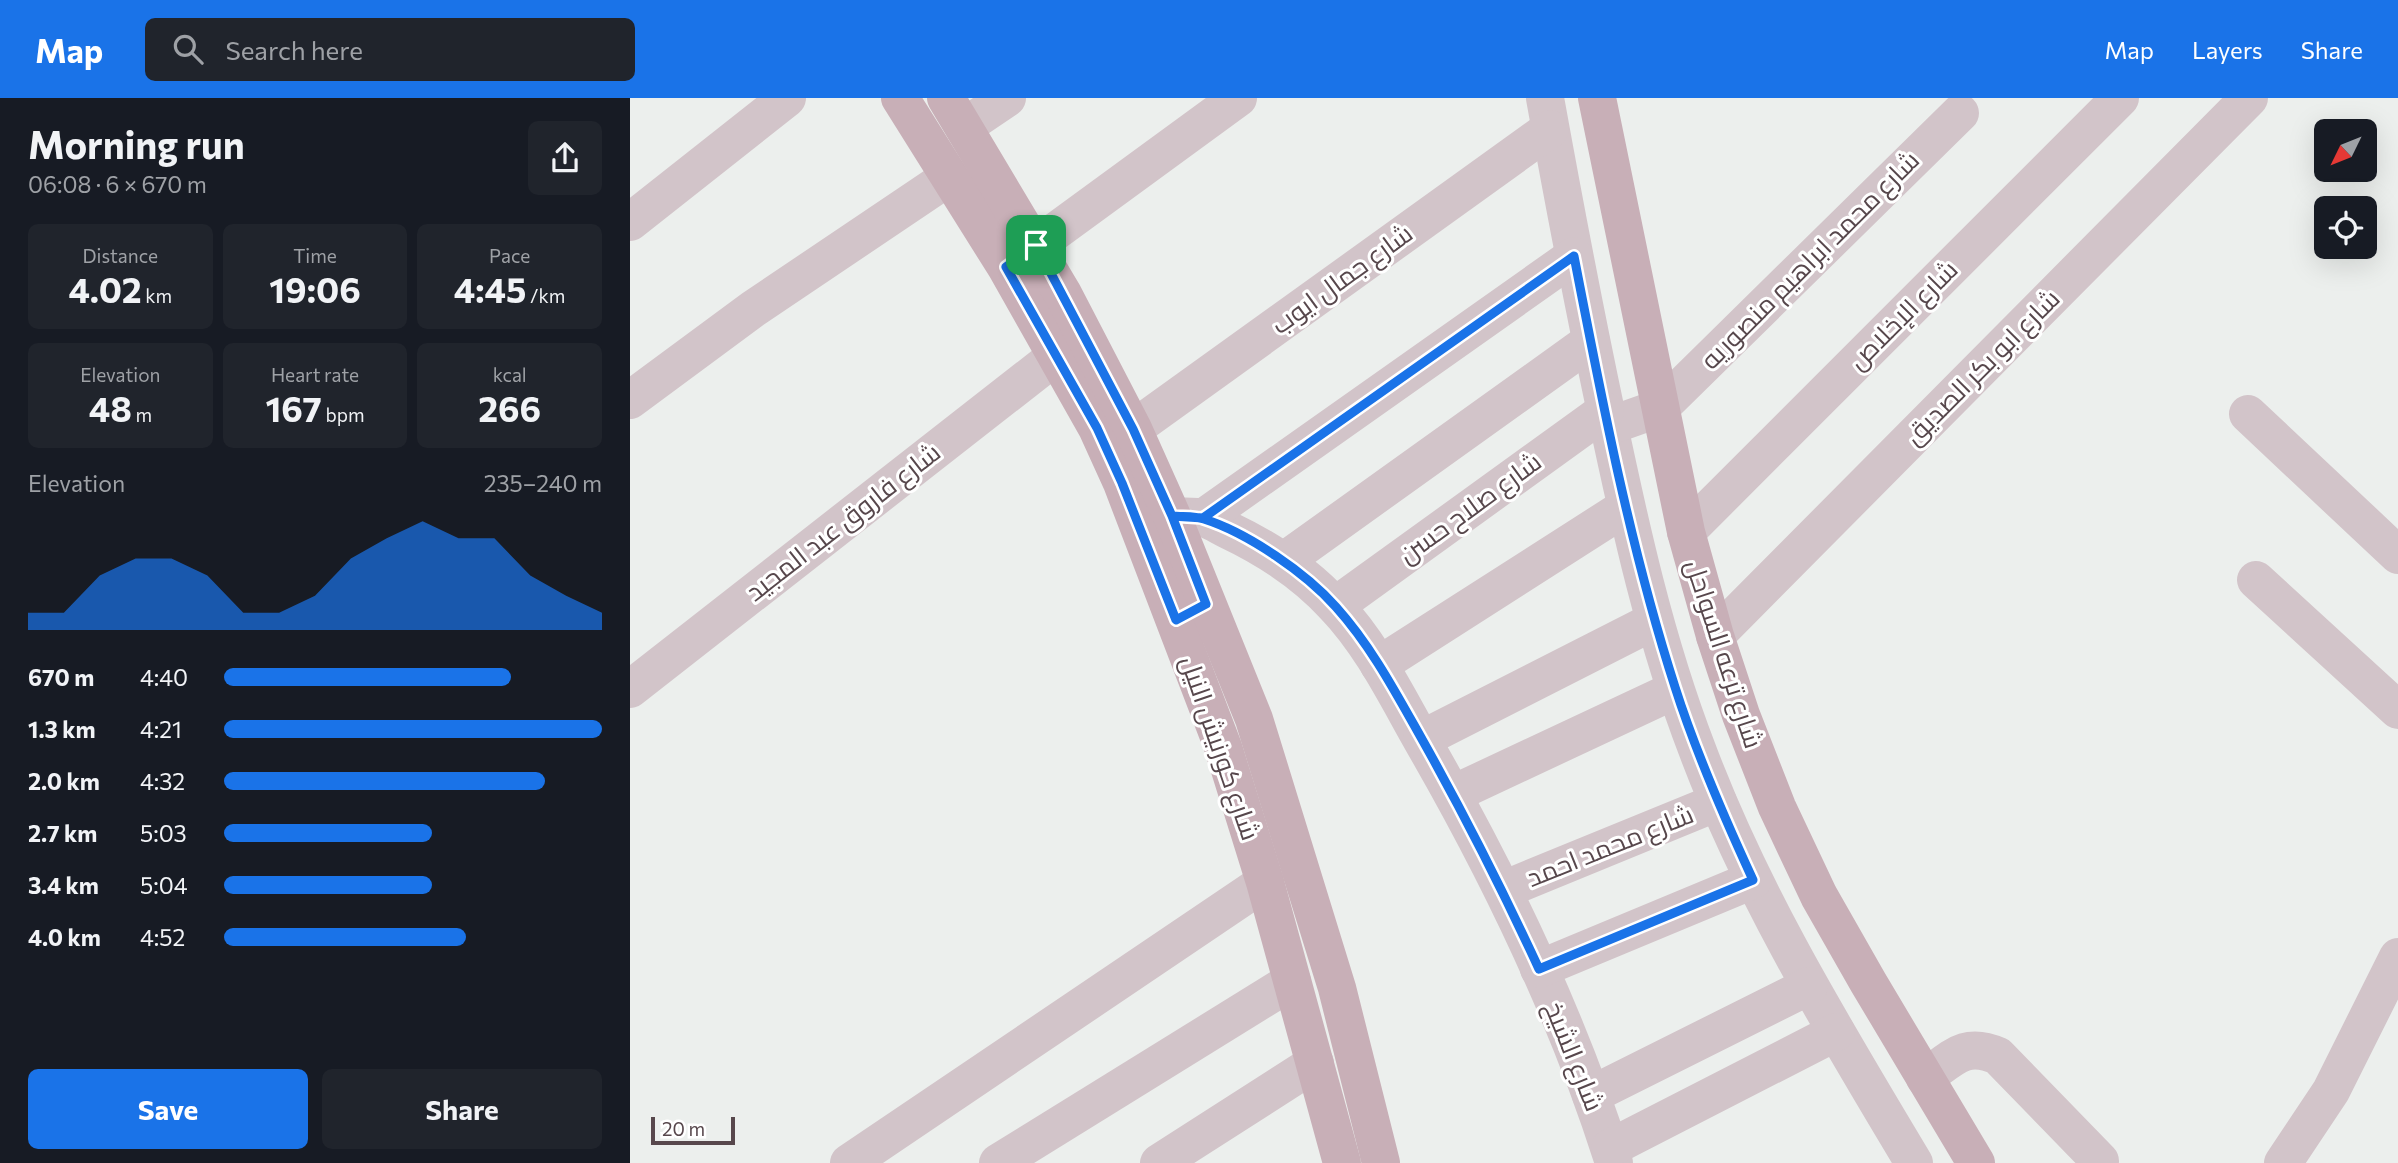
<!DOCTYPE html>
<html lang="en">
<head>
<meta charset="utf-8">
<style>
  :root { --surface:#171b24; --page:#20242c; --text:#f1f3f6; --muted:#9ea1a6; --accent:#1a73e8 }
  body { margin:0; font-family:Commissioner,Cairo,sans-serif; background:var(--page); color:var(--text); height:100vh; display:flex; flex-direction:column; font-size:26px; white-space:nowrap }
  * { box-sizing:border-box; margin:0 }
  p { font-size:23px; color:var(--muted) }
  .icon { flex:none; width:38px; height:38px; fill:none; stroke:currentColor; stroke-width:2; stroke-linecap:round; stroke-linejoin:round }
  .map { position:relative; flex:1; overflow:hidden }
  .side { display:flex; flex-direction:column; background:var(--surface); width:630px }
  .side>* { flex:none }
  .needle { width:46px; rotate:227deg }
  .tools { position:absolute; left:1684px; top:21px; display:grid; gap:14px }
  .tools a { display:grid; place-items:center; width:63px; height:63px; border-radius:10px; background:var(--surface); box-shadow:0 7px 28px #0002; font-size:35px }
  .scale { position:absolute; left:21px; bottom:18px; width:84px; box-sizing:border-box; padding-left:7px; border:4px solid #57474c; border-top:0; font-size:19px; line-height:24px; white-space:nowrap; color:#57474c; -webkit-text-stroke:5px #fff; paint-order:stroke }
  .pin { position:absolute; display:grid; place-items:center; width:60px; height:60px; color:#fff; margin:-30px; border-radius:14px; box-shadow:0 4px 10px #0006 }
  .round { display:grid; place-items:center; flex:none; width:74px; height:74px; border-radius:10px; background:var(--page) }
  .head { display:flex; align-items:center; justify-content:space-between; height:119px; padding:0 28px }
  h1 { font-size:38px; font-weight:700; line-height:52px }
  .figures { display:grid; grid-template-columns:repeat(3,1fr); gap:10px; height:119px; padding:7px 28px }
  .figures div { display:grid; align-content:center; border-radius:10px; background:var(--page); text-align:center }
  .figures b { font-size:35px; font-weight:700 }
  .figures small { font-size:19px; font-weight:400 }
  .figures p { font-size:19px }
  .chart { height:196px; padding:14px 28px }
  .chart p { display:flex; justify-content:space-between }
  .chart svg { width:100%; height:126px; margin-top:7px; fill:var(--accent); opacity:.7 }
  .button { display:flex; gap:14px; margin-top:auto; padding:14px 28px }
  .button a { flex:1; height:80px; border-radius:10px; background:var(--accent); color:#fff; font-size:28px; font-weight:700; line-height:80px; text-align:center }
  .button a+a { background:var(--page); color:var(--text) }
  ul { padding:0 28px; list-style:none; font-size:23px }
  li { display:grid; grid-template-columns:112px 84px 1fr; align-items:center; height:52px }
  li i { height:18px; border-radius:9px; background:var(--accent) }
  header { display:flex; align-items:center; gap:42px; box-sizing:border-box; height:98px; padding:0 35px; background:var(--accent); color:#fff }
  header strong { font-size:33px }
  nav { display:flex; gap:38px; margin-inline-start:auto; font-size:24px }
  .search { width:490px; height:63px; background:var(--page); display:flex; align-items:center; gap:18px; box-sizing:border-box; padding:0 24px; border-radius:10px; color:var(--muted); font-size:26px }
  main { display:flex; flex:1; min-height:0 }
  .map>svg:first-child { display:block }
</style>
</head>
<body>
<header>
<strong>Map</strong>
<div class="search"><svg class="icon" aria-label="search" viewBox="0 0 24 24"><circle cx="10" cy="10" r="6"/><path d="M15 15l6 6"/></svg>Search here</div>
<nav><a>Map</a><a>Layers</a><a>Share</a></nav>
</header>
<main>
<section class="side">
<div class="head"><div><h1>Morning run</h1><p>06:08 · 6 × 670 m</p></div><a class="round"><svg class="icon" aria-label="share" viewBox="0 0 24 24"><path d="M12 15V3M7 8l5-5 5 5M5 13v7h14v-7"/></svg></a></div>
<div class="figures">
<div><p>Distance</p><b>4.02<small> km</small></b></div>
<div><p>Time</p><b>19:06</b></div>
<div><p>Pace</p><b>4:45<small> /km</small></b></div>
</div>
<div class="figures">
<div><p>Elevation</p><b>48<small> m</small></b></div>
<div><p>Heart rate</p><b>167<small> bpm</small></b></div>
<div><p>kcal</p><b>266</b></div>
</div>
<div class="chart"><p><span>Elevation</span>235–240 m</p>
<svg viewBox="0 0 160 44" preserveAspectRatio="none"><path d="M0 44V38L10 38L20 25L30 19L40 19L50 25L60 38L70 38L80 32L90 19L100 12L110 6L120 12L130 12L140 25L150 32L160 38V44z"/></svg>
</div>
<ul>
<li><b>670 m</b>4:40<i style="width:76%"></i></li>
<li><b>1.3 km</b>4:21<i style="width:100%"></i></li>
<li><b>2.0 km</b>4:32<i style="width:85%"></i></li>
<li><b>2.7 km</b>5:03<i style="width:55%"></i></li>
<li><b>3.4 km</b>5:04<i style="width:55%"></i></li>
<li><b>4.0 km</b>4:52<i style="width:64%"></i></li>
</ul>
<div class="button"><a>Save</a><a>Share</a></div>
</section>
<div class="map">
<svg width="1768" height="1065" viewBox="0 0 1768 1065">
  <rect width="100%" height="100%" fill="#ecefed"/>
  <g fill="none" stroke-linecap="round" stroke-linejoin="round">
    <g stroke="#d2c4c9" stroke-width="38">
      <path d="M915,0C934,105 954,210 976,314C1000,428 1025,542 1067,651C1122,798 1204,931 1284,1065"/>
      <polyline points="334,29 377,0"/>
      <polyline points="0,124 157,0"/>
      <polyline points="378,168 608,0"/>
      <polyline points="0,302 123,211 319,79"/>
      <polyline points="1618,316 1768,457"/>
      <polyline points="979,328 1030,310 1330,15"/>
      <polyline points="503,331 920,31"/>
      <path d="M542,418C552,419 564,418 574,420C582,423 590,428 598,432C638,451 675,475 705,508C743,548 767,599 794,646C870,778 938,919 984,1065"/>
      <polyline points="573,420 944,158"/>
      <polyline points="1056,434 1490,0"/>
      <polyline points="654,463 961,243"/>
      <polyline points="1626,482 1768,612"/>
      <polyline points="705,508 975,313"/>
      <polyline points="1085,538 1619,0"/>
      <polyline points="749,567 996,409"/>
      <polyline points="0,591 426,258"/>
      <polyline points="792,641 1024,523"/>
      <polyline points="823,696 1045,592"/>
      <polyline points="873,792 1088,704"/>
      <polyline points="909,871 1123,782"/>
      <path d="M1295,980C1322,961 1334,943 1368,958L1470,1063"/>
      <polyline points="961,997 1179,888"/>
      <polyline points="980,1050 1206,934"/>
      <polyline points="219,1065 635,784"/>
      <polyline points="368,1065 662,883"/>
      <polyline points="529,1065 685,965"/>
      <polyline points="1653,1065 1701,993 1768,859"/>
    </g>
    <g stroke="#c8afb7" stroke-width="38">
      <polyline points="270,0 376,169 467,330 492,385 593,649 635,784 712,1065"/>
      <polyline points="316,0 433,196 503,331 542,418 624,621 707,890 751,1065"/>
      <polyline points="967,0 1056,434 1085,538 1111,617 1147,709 1189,798 1238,884 1346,1065"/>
    </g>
  </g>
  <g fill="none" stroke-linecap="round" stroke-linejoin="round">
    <g stroke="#fff" stroke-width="14">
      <path id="route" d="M406,147L503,331L542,418C552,419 565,418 574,421C618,435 676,475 706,509C742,549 767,597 793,643C835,718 873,793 909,871L1123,782C1094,719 1066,655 1045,589C1000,449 972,303 944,158L573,420L542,418L576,506L546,522L492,385L467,330L376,169L406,147"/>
    </g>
    <use href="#route" stroke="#1a73e8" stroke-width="9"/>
  </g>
  <g text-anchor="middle" stroke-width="6" stroke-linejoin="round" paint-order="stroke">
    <g font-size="26" fill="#57474c" stroke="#fff">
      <text transform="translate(1180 162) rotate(-45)" y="9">شارع محمد ابراهيم منصوريه</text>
      <text transform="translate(712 181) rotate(-36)" y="9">شارع جمال ايوب</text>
      <text transform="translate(1273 217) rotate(-45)" y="9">شارع الإخلاص</text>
      <text transform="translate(1352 269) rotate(-45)" y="9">شارع ابو بكر الصديق</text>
      <text transform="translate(840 410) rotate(-36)" y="9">شارع صلاح حسن</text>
      <text transform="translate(213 424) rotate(-38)" y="9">شارع فاروق عبد المجيد</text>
      <text transform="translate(1094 556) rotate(72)" y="9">شارع ترعه السواحل</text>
      <text transform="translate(590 650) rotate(71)" y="9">شارع كورنيش النيل</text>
      <text transform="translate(980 748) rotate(-22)" y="9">شارع محمد احمد</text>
      <text transform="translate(944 958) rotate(68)" y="9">شارع الشيخ</text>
    </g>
  </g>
</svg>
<div class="tools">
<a><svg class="needle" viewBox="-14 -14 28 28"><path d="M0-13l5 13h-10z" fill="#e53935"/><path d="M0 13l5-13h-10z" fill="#9ea1a6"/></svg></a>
<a><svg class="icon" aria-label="locate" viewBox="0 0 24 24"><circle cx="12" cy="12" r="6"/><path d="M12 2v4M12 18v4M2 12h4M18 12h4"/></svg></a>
</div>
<div class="scale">20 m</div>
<div class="pin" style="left:406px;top:147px;background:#1e9e55"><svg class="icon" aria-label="arrive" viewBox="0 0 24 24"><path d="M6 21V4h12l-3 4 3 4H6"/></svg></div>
</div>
</main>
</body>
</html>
